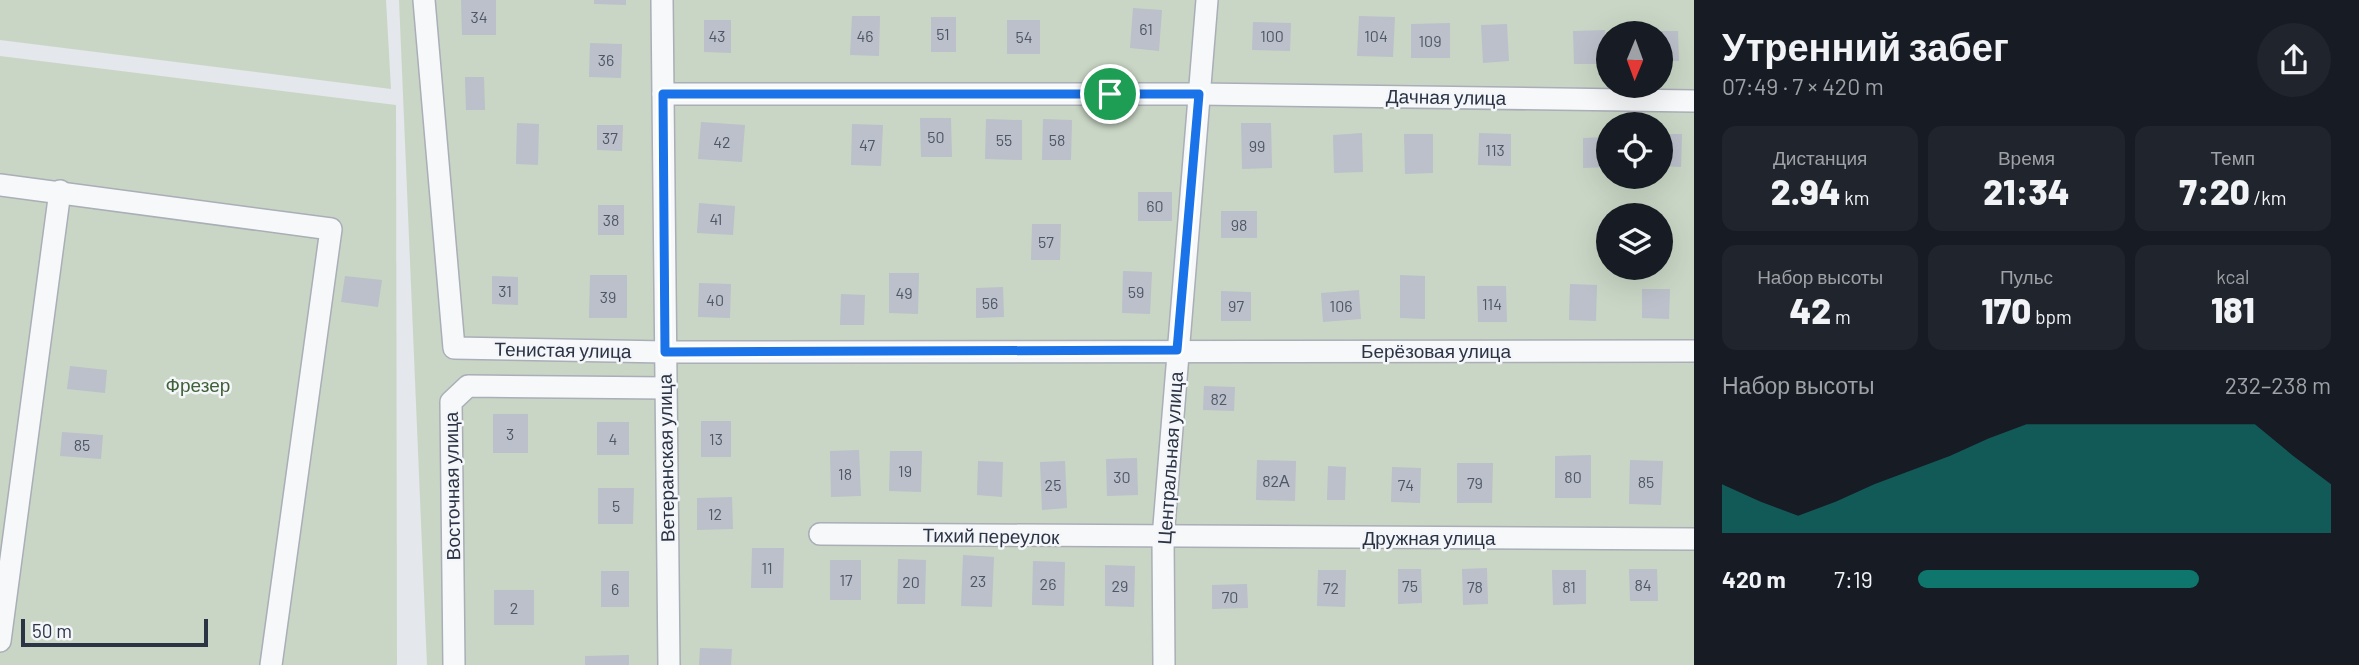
<!DOCTYPE html>
<html lang="ru">
<head>
<meta charset="utf-8">
<style>
  :root { --surface:#171b24; --page:#20242c; --text:#f1f3f6; --muted:#9ea1a6; --accent:#0f766e }
  body { margin:0; font-family:Barlow,sans-serif; background:var(--page); color:var(--text); height:100vh; display:flex; flex-direction:column; font-size:26px; white-space:nowrap }
  * { box-sizing:border-box; margin:0 }
  p { font-size:23px; color:var(--muted) }
  .icon { flex:none; width:38px; height:38px; fill:none; stroke:currentColor; stroke-width:2; stroke-linecap:round; stroke-linejoin:round }
  .map { position:relative; flex:1; overflow:hidden }
  .drawer { display:flex; flex-direction:column; background:var(--surface); width:665px }
  .drawer>* { flex:none }
  .needle { width:46px; rotate:181deg }
  .tools { position:absolute; left:1596px; top:21px; display:grid; gap:14px }
  .tools a { display:grid; place-items:center; width:77px; height:77px; border-radius:50%; background:var(--surface); box-shadow:0 7px 28px #0002; font-size:35px }
  .scale { position:absolute; left:21px; bottom:18px; width:187px; box-sizing:border-box; padding-left:7px; border:4px solid #2b3445; border-top:0; font-size:19px; line-height:24px; white-space:nowrap; color:#2b3445; -webkit-text-stroke:5px #f4f6f9; paint-order:stroke }
  .pin { position:absolute; display:grid; place-items:center; width:60px; height:60px; color:#fff; margin:-30px; border:4px solid #fff; border-radius:50%; box-shadow:0 2px 7px #0007 }
  .round { display:grid; place-items:center; flex:none; width:74px; height:74px; border-radius:37px; background:var(--page) }
  .overview { display:flex; align-items:center; justify-content:space-between; height:119px; padding:0 28px }
  h1 { font-size:38px; font-weight:800; line-height:52px }
  .figures { display:grid; grid-template-columns:repeat(3,1fr); gap:10px; height:119px; padding:7px 28px }
  .figures div { display:grid; align-content:center; border-radius:14px; background:var(--page); text-align:center }
  .figures b { font-size:35px; font-weight:800 }
  .figures small { font-size:19px; font-weight:400 }
  .figures p { font-size:19px }
  .chart { height:196px; padding:14px 28px }
  .chart p { display:flex; justify-content:space-between }
  .chart svg { width:100%; height:126px; margin-top:7px; fill:var(--accent); opacity:.7 }
  ul { padding:0 28px; list-style:none; font-size:23px }
  li { display:grid; grid-template-columns:112px 84px 1fr; align-items:center; height:52px }
  li i { height:18px; border-radius:9px; background:var(--accent) }
  main { display:flex; flex:1; min-height:0 }
  .map>svg:first-child { display:block }
</style>
</head>
<body>
<main>
<div class="map">
<svg width="1694" height="665" viewBox="0 0 1694 665">
  <rect width="100%" height="100%" fill="#e4e7ec"/>
  <g fill="#c9d6c5" fill-rule="evenodd">
    <polygon points="0,0 386,0 391,89 0,40"/>
    <path d="M399,0H1694V665H427ZM1608,33H1661V86H1608ZM1608,124H1661V177H1608ZM1608,215H1661V268H1608Z"/>
    <polygon points="0,56 396,105 397,665 0,665"/>
  </g>
  <g fill="#bbc0ca">
    <polygon points="461,0 496,0 496,35 462,35"/>
    <polygon points="594,0 626,0 626,5 594,4"/>
    <polygon points="1133,8 1162,10 1159,51 1130,48"/>
    <polygon points="852,16 880,16 879,56 850,55"/>
    <polygon points="1359,16 1395,17 1393,57 1357,56"/>
    <rect x="931" y="17" width="25" height="35"/>
    <polygon points="704,20 731,20 731,53 704,52"/>
    <rect x="1007" y="20" width="33" height="34"/>
    <polygon points="1253,22 1291,23 1290,51 1252,50"/>
    <polygon points="1450,23 1450,58 1411,58 1411,24"/>
    <polygon points="1507,24 1509,61 1483,63 1481,25"/>
    <polygon points="1605,30 1606,64 1574,64 1573,31"/>
    <polygon points="1661,31 1678,31 1679,61 1661,61"/>
    <polygon points="590,43 622,44 621,78 589,77"/>
    <polygon points="465,77 484,77 485,110 466,110"/>
    <polygon points="920,118 951,118 952,157 921,157"/>
    <polygon points="986,119 1022,120 1022,160 985,159"/>
    <polygon points="1043,119 1072,120 1071,160 1042,160"/>
    <polygon points="701,122 745,125 742,162 698,159"/>
    <polygon points="517,123 539,124 538,165 516,164"/>
    <polygon points="1241,123 1271,123 1272,168 1242,169"/>
    <polygon points="852,124 883,125 881,166 851,165"/>
    <polygon points="597,125 623,125 622,151 597,150"/>
    <polygon points="1362,133 1363,172 1334,173 1333,135"/>
    <polygon points="1479,133 1511,134 1511,166 1478,165"/>
    <polygon points="1404,134 1433,134 1433,173 1405,174"/>
    <polygon points="1661,134 1682,134 1681,167 1661,166"/>
    <polygon points="1608,137 1608,167 1583,168 1583,138"/>
    <rect x="1138" y="192" width="34" height="29"/>
    <polygon points="699,203 735,206 733,235 697,233"/>
    <rect x="598" y="205" width="26" height="30"/>
    <rect x="1221" y="211" width="36" height="27"/>
    <polygon points="1032,224 1061,224 1060,260 1031,260"/>
    <polygon points="1123,271 1152,272 1150,314 1122,313"/>
    <polygon points="889,273 919,273 918,314 889,313"/>
    <polygon points="590,275 627,275 627,318 589,318"/>
    <polygon points="1400,275 1425,276 1425,319 1400,318"/>
    <polygon points="345,276 382,280 378,307 341,302"/>
    <polygon points="492,276 518,277 518,305 492,304"/>
    <polygon points="699,283 731,284 730,318 698,317"/>
    <polygon points="1570,284 1597,285 1596,321 1569,320"/>
    <polygon points="1477,286 1506,286 1507,322 1478,322"/>
    <polygon points="1003,287 1004,317 976,318 976,288"/>
    <polygon points="1642,289 1670,289 1669,319 1642,318"/>
    <polygon points="1359,290 1361,319 1323,322 1321,293"/>
    <polygon points="1221,291 1251,292 1251,321 1221,321"/>
    <polygon points="841,294 865,295 864,325 840,325"/>
    <polygon points="70,366 107,370 105,393 67,389"/>
    <polygon points="1204,386 1235,387 1234,411 1203,410"/>
    <rect x="493" y="414" width="35" height="39"/>
    <rect x="701" y="421" width="30" height="36"/>
    <rect x="597" y="422" width="32" height="33"/>
    <polygon points="62,432 103,435 101,459 60,456"/>
    <polygon points="859,450 861,496 831,497 830,451"/>
    <polygon points="890,451 922,451 921,492 889,491"/>
    <polygon points="1591,455 1591,498 1555,498 1555,456"/>
    <polygon points="1137,458 1138,495 1107,496 1106,459"/>
    <polygon points="1257,460 1296,461 1295,501 1256,500"/>
    <polygon points="1630,460 1663,461 1661,505 1629,504"/>
    <polygon points="978,461 1003,462 1002,497 977,495"/>
    <polygon points="1065,461 1067,508 1042,510 1040,462"/>
    <polygon points="1457,463 1493,463 1492,503 1457,503"/>
    <polygon points="1328,466 1346,467 1345,500 1327,500"/>
    <polygon points="1392,467 1421,468 1420,503 1391,502"/>
    <polygon points="598,488 634,488 633,524 598,524"/>
    <polygon points="732,497 733,529 697,530 697,498"/>
    <polygon points="752,548 784,548 783,588 751,588"/>
    <polygon points="963,555 994,557 992,607 961,606"/>
    <polygon points="898,559 926,560 925,604 897,604"/>
    <rect x="830" y="560" width="31" height="40"/>
    <polygon points="1033,561 1065,562 1064,606 1032,605"/>
    <polygon points="1105,565 1135,566 1134,607 1105,606"/>
    <polygon points="1487,568 1488,604 1463,605 1462,569"/>
    <polygon points="1398,569 1421,569 1422,603 1398,604"/>
    <polygon points="1629,569 1657,569 1658,601 1630,601"/>
    <polygon points="1318,570 1346,570 1345,607 1317,606"/>
    <polygon points="1552,570 1586,570 1586,604 1553,605"/>
    <rect x="601" y="571" width="28" height="36"/>
    <polygon points="1247,584 1248,608 1212,609 1212,585"/>
    <rect x="494" y="590" width="40" height="35"/>
    <polygon points="700,648 732,649 731,665 699,665"/>
    <polygon points="629,655 629,665 585,665 585,656"/>
  </g>
  <g fill="none" stroke-linecap="round" stroke-linejoin="round">
    <g stroke="#a9aeb7" stroke-width="24">
      <g id="minor">
        <polyline points="424,0 454,348 665,352 1694,351"/>
        <polyline points="662,0 669,665"/>
        <polyline points="663,94 1199,94 1694,101"/>
        <polyline points="0,185 331,229 271,665"/>
        <polyline points="820,534 1694,539"/>
        <polyline points="0,641 60,191"/>
        <polyline points="454,665 451,402 468,386 666,388"/>
        <polyline points="1164,665 1163,538 1207,0"/>
      </g>
    </g>
    <use href="#minor" stroke="#f7f8fa" stroke-width="21"/>
  </g>
  <g fill="none" stroke-linecap="round" stroke-linejoin="round">
    <g stroke="#fff" stroke-width="14">
      <polygon id="route" points="663,94 1199,94 1177,350 665,352"/>
    </g>
    <use href="#route" stroke="#1a73e8" stroke-width="9"/>
  </g>
  <g text-anchor="middle" stroke-width="5" stroke-linejoin="round" paint-order="stroke">
    <g font-size="16" fill="#4f5766">
      <text x="479" y="23">34</text>
      <text x="1146" y="35">61</text>
      <text x="943" y="40">51</text>
      <text x="717" y="42">43</text>
      <text x="865" y="42">46</text>
      <text x="1272" y="42">100</text>
      <text x="1376" y="42">104</text>
      <text x="1024" y="43">54</text>
      <text x="1430" y="47">109</text>
      <text x="606" y="66">36</text>
      <text x="936" y="143">50</text>
      <text x="610" y="144">37</text>
      <text x="1004" y="146">55</text>
      <text x="1057" y="146">58</text>
      <text x="722" y="148">42</text>
      <text x="867" y="151">47</text>
      <text x="1257" y="152">99</text>
      <text x="1495" y="156">113</text>
      <text x="1155" y="212">60</text>
      <text x="716" y="225">41</text>
      <text x="611" y="226">38</text>
      <text x="1239" y="231">98</text>
      <text x="1046" y="248">57</text>
      <text x="505" y="297">31</text>
      <text x="1136" y="298">59</text>
      <text x="904" y="299">49</text>
      <text x="608" y="303">39</text>
      <text x="715" y="306">40</text>
      <text x="990" y="309">56</text>
      <text x="1492" y="310">114</text>
      <text x="1236" y="312">97</text>
      <text x="1341" y="312">106</text>
      <text x="1219" y="405">82</text>
      <text x="510" y="440">3</text>
      <text x="613" y="445">4</text>
      <text x="716" y="445">13</text>
      <text x="82" y="451">85</text>
      <text x="905" y="477">19</text>
      <text x="845" y="480">18</text>
      <text x="1122" y="483">30</text>
      <text x="1573" y="483">80</text>
      <text x="1276" y="487">82А</text>
      <text x="1646" y="488">85</text>
      <text x="1475" y="489">79</text>
      <text x="1053" y="491">25</text>
      <text x="1406" y="491">74</text>
      <text x="616" y="512">5</text>
      <text x="715" y="520">12</text>
      <text x="767" y="574">11</text>
      <text x="846" y="586">17</text>
      <text x="978" y="587">23</text>
      <text x="911" y="588">20</text>
      <text x="1048" y="590">26</text>
      <text x="1643" y="591">84</text>
      <text x="1120" y="592">29</text>
      <text x="1410" y="592">75</text>
      <text x="1475" y="593">78</text>
      <text x="1569" y="593">81</text>
      <text x="1331" y="594">72</text>
      <text x="615" y="595">6</text>
      <text x="1230" y="603">70</text>
      <text x="514" y="614">2</text>
    </g>
    <g font-size="19" fill="#2b3445" stroke="#f4f6f9">
      <text transform="translate(1446 97) rotate(1)" y="7">Дачная улица</text>
      <text transform="translate(563 350) rotate(1)" y="7">Тенистая улица</text>
      <text x="1436" y="358">Берёзовая улица</text>
      <text transform="translate(666 458) rotate(-91)" y="7">Ветеранская улица</text>
      <text transform="translate(1170 458) rotate(-86)" y="7">Центральная улица</text>
      <text transform="translate(452 486) rotate(-91)" y="7">Восточная улица</text>
      <text transform="translate(991 536) rotate(1)" y="7">Тихий переулок</text>
      <text x="1429" y="545">Дружная улица</text>
    </g>
    <g font-size="19" fill="#3f6138" stroke="#f4f6f9">
      <text x="198" y="392">Фрезер</text>
    </g>
  </g>
</svg>
<div class="tools">
<a><svg class="needle" viewBox="-14 -14 28 28"><path d="M0-13l5 13h-10z" fill="#e53935"/><path d="M0 13l5-13h-10z" fill="#9ea1a6"/></svg></a>
<a><svg class="icon" aria-label="locate" viewBox="0 0 24 24"><circle cx="12" cy="12" r="6"/><path d="M12 2v4M12 18v4M2 12h4M18 12h4"/></svg></a>
<a><svg class="icon" aria-label="layers" viewBox="0 0 24 24"><path d="M12 4l9 5-9 5-9-5zM3 14l9 5 9-5"/></svg></a>
</div>
<div class="scale">50 m</div>
<div class="pin" style="left:1110px;top:94px;background:#1e9e55"><svg class="icon" aria-label="arrive" viewBox="0 0 24 24"><path d="M6 21V4h12l-3 4 3 4H6"/></svg></div>
</div>
<section class="drawer">
<div class="overview"><div><h1>Утренний забег</h1><p>07:49 · 7 × 420 m</p></div><a class="round"><svg class="icon" aria-label="share" viewBox="0 0 24 24"><path d="M12 15V3M7 8l5-5 5 5M5 13v7h14v-7"/></svg></a></div>
<div class="figures">
<div><p>Дистанция</p><b>2.94<small> km</small></b></div>
<div><p>Время</p><b>21:34</b></div>
<div><p>Темп</p><b>7:20<small> /km</small></b></div>
</div>
<div class="figures">
<div><p>Набор высоты</p><b>42<small> m</small></b></div>
<div><p>Пульс</p><b>170<small> bpm</small></b></div>
<div><p>kcal</p><b>181</b></div>
</div>
<div class="chart"><p><span>Набор высоты</span>232–238 m</p>
<svg viewBox="0 0 160 44" preserveAspectRatio="none"><path d="M0 44V27L10 33L20 38L30 33L40 27L50 22L60 17L70 11L80 6L90 6L100 6L110 6L120 6L130 6L140 6L150 17L160 27V44z"/></svg>
</div>
<ul>
<li><b>420 m</b>7:19<i style="width:68%"></i></li>
</ul>
</section>
</main>
</body>
</html>
